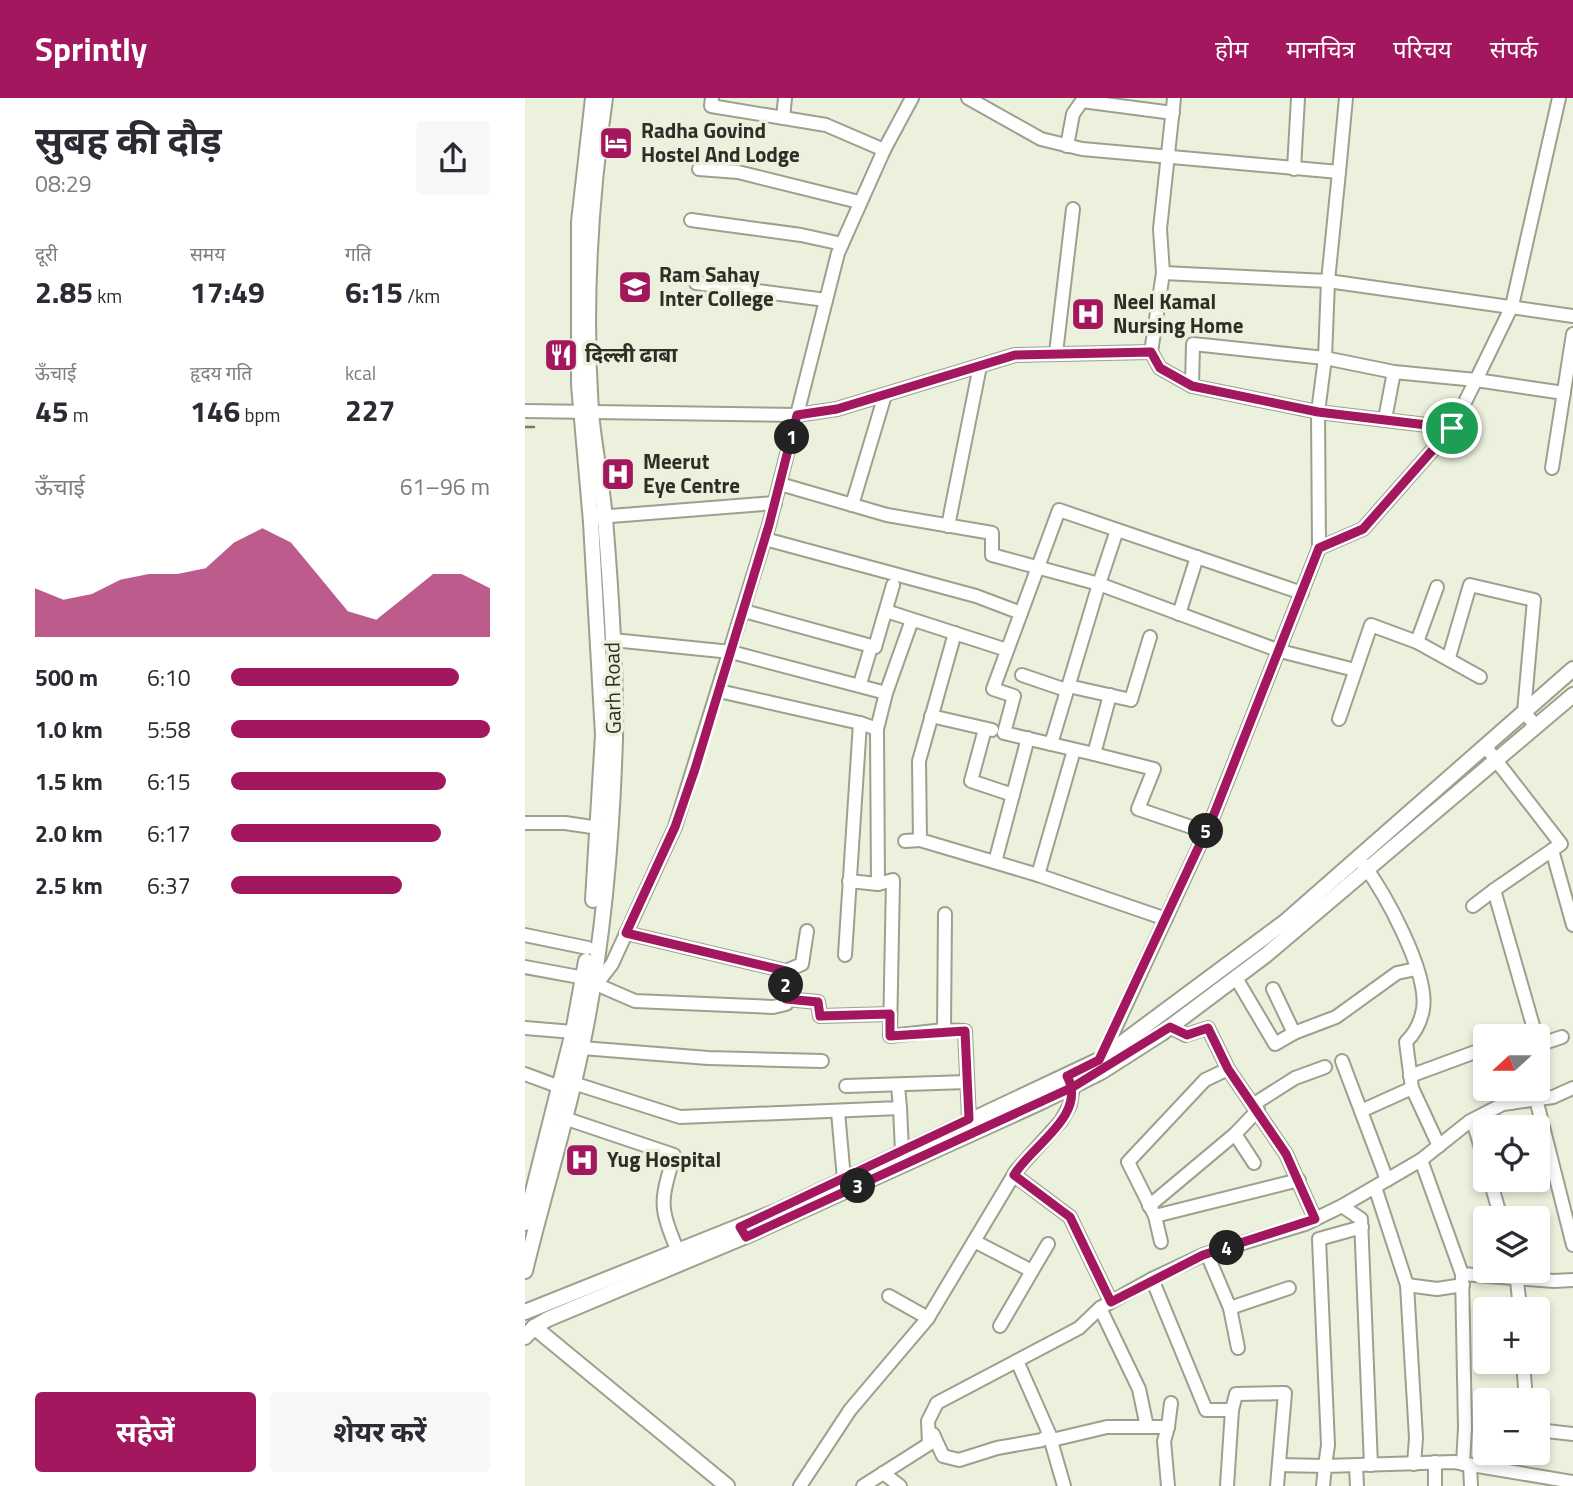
<!DOCTYPE html>
<html lang="hi">
<head>
<meta charset="utf-8">
<style>
  :root { --surface:#fff; --page:#f7f7f7; --text:#2b2b33; --muted:#7c7c81; --accent:#a3175e }
  body { margin:0; font-family:"Titillium Web","Noto Sans Devanagari",sans-serif; background:var(--page); color:var(--text); height:100vh; display:flex; flex-direction:column; font-size:26px; white-space:nowrap }
  * { box-sizing:border-box; margin:0 }
  p { font-size:23px; color:var(--muted) }
  .icon { flex:none; width:38px; height:38px; fill:none; stroke:currentColor; stroke-width:2; stroke-linecap:round; stroke-linejoin:round }
  .map { position:relative; flex:1; overflow:hidden }
  .side { display:flex; flex-direction:column; background:var(--surface); width:525px }
  .side>* { flex:none }
  .needle { width:46px; rotate:249deg }
  .buttons { position:absolute; left:948px; top:926px; display:grid; gap:14px }
  .buttons a { display:grid; place-items:center; width:77px; height:77px; border-radius:7px; background:var(--surface); box-shadow:0 4px 10px #0003; font-size:35px }
  .pin { position:absolute; display:grid; place-items:center; width:60px; height:60px; color:#fff; margin:-30px; border:4px solid #fff; border-radius:50%; box-shadow:0 2px 7px #0007 }
  .km { position:absolute; width:35px; height:35px; margin:-18px; border-radius:50%; background:#222; color:#fff; font-size:19px; line-height:35px; text-align:center }
  .round { display:grid; place-items:center; flex:none; width:74px; height:74px; border-radius:7px; background:var(--page) }
  .headline { display:flex; align-items:center; justify-content:space-between; height:119px; padding:0 35px }
  h1 { font-size:38px; font-weight:700; line-height:52px }
  .metrics { display:grid; grid-template-columns:repeat(3,1fr); gap:10px; height:119px; padding:7px 35px }
  .metrics div { display:grid; align-content:center }
  .metrics b { font-size:30px; font-weight:700 }
  .metrics small { font-size:19px; font-weight:400 }
  .metrics p { font-size:19px }
  .chart { height:196px; padding:14px 35px }
  .chart p { display:flex; justify-content:space-between }
  .chart svg { width:100%; height:126px; margin-top:7px; fill:var(--accent); opacity:.7 }
  .primary-button { display:flex; gap:14px; margin-top:auto; padding:14px 35px }
  .primary-button a { flex:1; height:80px; border-radius:7px; background:var(--accent); color:#fff; font-size:28px; font-weight:700; line-height:80px; text-align:center }
  .primary-button a+a { background:var(--page); color:var(--text) }
  ul { padding:0 35px; list-style:none; font-size:23px }
  li { display:grid; grid-template-columns:112px 84px 1fr; align-items:center; height:52px }
  li i { height:18px; border-radius:9px; background:var(--accent) }
  header { display:flex; align-items:center; gap:42px; box-sizing:border-box; height:98px; padding:0 35px; background:var(--accent); color:#fff }
  header strong { font-size:33px }
  nav { display:flex; gap:38px; margin-inline-start:auto; font-size:24px }
  main { display:flex; flex:1; min-height:0 }
  .map>svg:first-child { display:block }
</style>
</head>
<body>
<header>
<strong>Sprintly</strong>
<nav><a>होम</a><a>मानचित्र</a><a>परिचय</a><a>संपर्क</a></nav>
</header>
<main>
<section class="side">
<div class="headline"><div><h1>सुबह की दौड़</h1><p>08:29</p></div><a class="round"><svg class="icon" aria-label="share" viewBox="0 0 24 24"><path d="M12 15V3M7 8l5-5 5 5M5 13v7h14v-7"/></svg></a></div>
<div class="metrics">
<div><p>दूरी</p><b>2.85<small> km</small></b></div>
<div><p>समय</p><b>17:49</b></div>
<div><p>गति</p><b>6:15<small> /km</small></b></div>
</div>
<div class="metrics">
<div><p>ऊँचाई</p><b>45<small> m</small></b></div>
<div><p>हृदय गति</p><b>146<small> bpm</small></b></div>
<div><p>kcal</p><b>227</b></div>
</div>
<div class="chart"><p><span>ऊँचाई</span>61–96 m</p>
<svg viewBox="0 0 160 44" preserveAspectRatio="none"><path d="M0 44V27L10 31L20 29L30 24L40 22L50 22L60 20L70 11L80 6L90 11L100 23L110 35L120 38L130 30L140 22L150 22L160 27V44z"/></svg>
</div>
<ul>
<li><b>500 m</b>6:10<i style="width:88%"></i></li>
<li><b>1.0 km</b>5:58<i style="width:100%"></i></li>
<li><b>1.5 km</b>6:15<i style="width:83%"></i></li>
<li><b>2.0 km</b>6:17<i style="width:81%"></i></li>
<li><b>2.5 km</b>6:37<i style="width:66%"></i></li>
</ul>
<div class="primary-button"><a>सहेजें</a><a>शेयर करें</a></div>
</section>
<div class="map">
<svg width="1048" height="1388" viewBox="0 0 1048 1388">
  <rect width="100%" height="100%" fill="#ebf1dc"/>
  <g fill="none" stroke-linecap="round" stroke-linejoin="round">
    <polyline stroke="#74804f" stroke-width="2.5" points="0,329 9,329"/>
    <g stroke="#9ba18e" stroke-width="16">
      <g id="minor">
        <polyline points="187,0 186,8 301,27 359,52"/>
        <polyline points="443,0 516,41 557,51 814,74 821,0"/>
        <polyline points="258,20 260,0"/>
        <polyline points="542,48 548,16 557,3 648,15"/>
        <polyline points="174,71 213,74 334,104"/>
        <polyline points="769,71 773,0"/>
        <polyline points="814,74 803,183 800,260 668,246 667,288 793,314 927,330"/>
        <polyline points="166,122 276,137 317,146"/>
        <polyline points="638,175 803,183 1048,218"/>
        <polyline points="171,185 301,202"/>
        <polyline points="626,254 635,270 667,288"/>
        <polyline points="531,255 548,111"/>
        <polyline points="869,274 951,282 987,208 1034,0"/>
        <polyline points="0,313 272,317 312,311 490,257 626,254 638,175 635,131 649,0"/>
        <polyline points="1027,370 1048,236"/>
        <path d="M255,386L362,417L467,435V457L574,486L526,646L479,635L489,598L468,591C490,531 512,471 534,412L777,495"/>
        <polyline points="327,407 360,297"/>
        <polyline points="73,419 250,405"/>
        <polyline points="423,428 455,268"/>
        <polyline points="592,432 574,486 755,553 830,572"/>
        <polyline points="240,441 451,498 496,515"/>
        <polyline points="794,450 838,431 927,330 951,282 1039,295"/>
        <polyline points="219,513 350,549 368,487"/>
        <polyline points="361,513 482,552"/>
        <polyline points="654,516 672,459"/>
        <polyline points="430,535 394,663 395,742 513,777"/>
        <polyline points="88,542 206,554 361,595"/>
        <polyline points="892,544 912,489"/>
        <polyline points="924,559 945,487 1009,502 999,614 1011,628"/>
        <polyline points="497,577 541,592 543,588 606,602 625,539"/>
        <polyline points="335,586 346,549 350,549"/>
        <polyline points="194,593 335,625 320,857"/>
        <polyline points="585,597 569,656 629,671 613,711 681,734"/>
        <polyline points="406,618 467,632"/>
        <polyline points="814,621 846,527 892,544 955,579"/>
        <polyline points="335,625 352,631 353,786 368,782 365,938 419,932"/>
        <polyline points="352,631 361,595 387,522"/>
        <polyline points="460,631 446,683 488,697"/>
        <polyline points="526,646 569,656"/>
        <polyline points="960,648 1036,746 969,792 1011,938"/>
        <polyline points="549,652 513,777 641,821"/>
        <polyline points="0,725 40,725 74,730"/>
        <polyline points="380,743 395,742"/>
        <polyline points="1027,752 1048,827"/>
        <polyline points="470,764 503,640"/>
        <path d="M838,766C860,795 904,875 898,911C896,923 890,935 881,944L887,990L914,1048"/>
        <polyline points="324,783 353,786"/>
        <polyline points="948,808 969,792"/>
        <polyline points="420,816 419,932 440,933 444,1021"/>
        <polyline points="101,835 261,873 277,866 282,833"/>
        <polyline points="0,837 63,850"/>
        <polyline points="0,869 65,881"/>
        <polyline points="711,880 750,946 769,935"/>
        <polyline points="73,887 110,903 248,909 261,906 261,873"/>
        <polyline points="748,891 769,935 811,919 872,875 891,871"/>
        <polyline points="66,893 87,866 150,729 244,427 313,155 359,52 387,0"/>
        <polyline points="261,901 293,904 295,918 365,916"/>
        <polyline points="645,929 661,937 683,930 703,971 761,1056 790,1121"/>
        <polyline points="0,930 48,934"/>
        <polyline points="1013,947 1037,939"/>
        <polyline points="57,950 183,960 297,963"/>
        <polyline points="575,963 689,716 794,450 793,314 800,260 869,274 860,321"/>
        <polyline points="817,963 862,1082"/>
        <polyline points="0,976 35,989"/>
        <polyline points="885,978 961,950"/>
        <polyline points="48,985 155,1019 375,1010 373,988"/>
        <polyline points="321,988 442,984"/>
        <polyline points="982,990 986,1005"/>
        <polyline points="1011,1001 1048,1147"/>
        <polyline points="729,1006 770,980 800,969"/>
        <polyline points="375,1010 377,1053"/>
        <polyline points="836,1013 887,990"/>
        <polyline points="313,1014 319,1081"/>
        <path d="M39,1020L149,1057C135,1106 134,1107 153,1154"/>
        <polyline points="948,1023 961,1067"/>
        <polyline points="710,1036 729,1065"/>
        <polyline points="896,1062 937,1176 1029,1183 1048,1182"/>
        <polyline points="489,1077 545,1119 586,1204"/>
        <polyline points="965,1082 976,1120"/>
        <polyline points="850,1089 882,1187 891,1340 889,1366"/>
        <polyline points="624,1108 710,1036 733,1012"/>
        <polyline points="817,1108 836,1121 846,1367"/>
        <polyline points="630,1118 774,1082"/>
        <polyline points="449,1143 507,1173 475,1228"/>
        <polyline points="636,1144 630,1118 603,1064 680,982 703,971"/>
        <polyline points="682,1156 705,1210 764,1190"/>
        <polyline points="507,1173 523,1146"/>
        <polyline points="991,1173 995,1211"/>
        <polyline points="937,1176 940,1330 938,1366"/>
        <polyline points="627,1181 681,1312 707,1312 711,1296 760,1295 752,1388"/>
        <polyline points="882,1187 912,1191 938,1187"/>
        <polyline points="364,1198 403,1220"/>
        <polyline points="575,1210 614,1291 622,1329"/>
        <polyline points="705,1210 713,1250"/>
        <polyline points="492,1263 527,1342 582,1329 643,1329 646,1305"/>
        <polyline points="998,1264 1001,1302"/>
        <polyline points="643,1329 639,1343 643,1388"/>
        <polyline points="1013,1332 1048,1336"/>
        <polyline points="408,1336 418,1358 434,1362 472,1350 517,1342 524,1336 539,1388"/>
        <polyline points="754,1367 800,1368 803,1347 794,1141 837,1129"/>
        <polyline points="831,1368 832,1388"/>
        <polyline points="945,1368 946,1388"/>
        <polyline points="358,1375 375,1388"/>
        <polyline points="275,1388 325,1312 403,1220 491,1073 536,1023 545,1007 548,989 544,981"/>
        <polyline points="338,1388 404,1346 403,1323 412,1305 554,1230 575,1210 627,1181 678,1157 780,1126 817,1108 896,1062 945,1023 978,1006 1028,999 1048,990"/>
        <polyline points="702,1388 707,1312"/>
        <polyline points="798,1388 800,1368 929,1364 1048,1384"/>
        <polyline points="910,1388 910,1364"/>
      </g>
    </g>
    <g stroke="#9ba18e" stroke-width="18">
      <g id="major">
        <polyline points="68,0 54,124 54,287 66,424 78,637 68,802"/>
        <polyline points="0,1125 48,934 61,863"/>
        <path d="M0,1173C18,1098 42,1023 57,948C78,848 87,742 90,640C91,567 86,493 80,421C77,385 69,350 66,314C59,210 65,103 80,0"/>
        <polyline points="0,1214 255,1112 574,962 761,823 1048,571"/>
        <polyline points="9,1229 202,1388"/>
        <polyline points="0,1239 9,1229 23,1221 221,1138 516,1004 576,974 637,935 741,857 1048,597"/>
      </g>
    </g>
    <use href="#minor" stroke="#fff" stroke-width="12"/>
    <use href="#major" stroke="#fff" stroke-width="14"/>
  </g>
  <g fill="none" stroke-linecap="round" stroke-linejoin="round">
    <g stroke="#fff" stroke-width="14">
      <path id="route" d="M927,330L793,314L667,288L635,270L626,254L490,257L312,311L272,317L244,427L170,671L150,729L101,835L261,873V901L293,904L295,918L365,916V938L440,933L444,1021L215,1129L221,1139L548,989L645,929L662,937L683,930L703,971L761,1056L790,1121L678,1157L586,1204L545,1119L489,1077C507,1047 563,1017 542,978L574,962L689,716L794,450L838,431L927,330"/>
    </g>
    <use href="#route" stroke="#a3175e" stroke-width="9"/>
  </g>
  <defs>
    <g id="hotel-square" transform="scale(1.75)"><rect x="-9" y="-9" width="18" height="18" rx="4" fill="#a3175e" stroke="#ebf1dc"/><path d="M-6-4.5h1.5V1H6V5H4.5V3h-9V5H-6ZM-4 0a1.8 1.8 0 1 1 3.6 0ZM.5 0V-2.5h3Q6-2.5 6 0Z" fill="#fff"/></g>
    <g id="university-square" transform="scale(1.75)"><rect x="-9" y="-9" width="18" height="18" rx="4" fill="#a3175e" stroke="#ebf1dc"/><path d="M0-5L7-2L0 1L-7-2ZM-4 1L0 2.5L4 1V4Q0 6-4 4Z" fill="#fff"/></g>
    <g id="hospital-square" transform="scale(1.75)"><rect x="-9" y="-9" width="18" height="18" rx="4" fill="#a3175e" stroke="#ebf1dc"/><path d="M-5-5h3v3.5h4V-5h3V5h-3V1.5h-4V5h-3Z" fill="#fff"/></g>
    <g id="restaurant-square" transform="scale(1.75)"><rect x="-9" y="-9" width="18" height="18" rx="4" fill="#a3175e" stroke="#ebf1dc"/><path d="M-5-6h1v4h1v-4h1v4h1v-4h1v5L-1.5 .5V6h-2V.5L-5-1ZM5-6V6H3V1.5H1.5Q1.5-4 5-6Z" fill="#fff"/></g>
  </defs>
  <g fill-rule="evenodd">
    <use href="#hotel-square" x="91" y="45"/>
    <use href="#university-square" x="110" y="189"/>
    <use href="#hospital-square" x="563" y="216"/>
    <use href="#restaurant-square" x="36" y="257"/>
    <use href="#hospital-square" x="93" y="376"/>
    <use href="#hospital-square" x="57" y="1062"/>
  </g>
  <g text-anchor="middle" stroke-width="7" stroke-linejoin="round" paint-order="stroke">
    <g font-size="21" font-weight="bold" fill="#2d2f27" stroke="#ebf1dc" text-anchor="start">
      <text x="116" y="40">Radha Govind<tspan x="116" dy="24">Hostel And Lodge</tspan></text>
      <text x="134" y="184">Ram Sahay<tspan x="134" dy="24">Inter College</tspan></text>
      <text x="588" y="211">Neel Kamal<tspan x="588" dy="24">Nursing Home</tspan></text>
      <text x="60" y="264">दिल्ली ढाबा</text>
      <text x="118" y="371">Meerut<tspan x="118" dy="24">Eye Centre</tspan></text>
      <text x="82" y="1069">Yug Hospital</text>
    </g>
    <g font-size="21" fill="#2d2f27" stroke="#ebf1dc">
      <text transform="translate(88 590) rotate(-91)" y="7">Garh Road</text>
    </g>
  </g>
</svg>
<div class="buttons">
<a><svg class="needle" viewBox="-14 -14 28 28"><path d="M0-13l5 13h-10z" fill="#e53935"/><path d="M0 13l5-13h-10z" fill="#7c7c81"/></svg></a>
<a><svg class="icon" aria-label="locate" viewBox="0 0 24 24"><circle cx="12" cy="12" r="6"/><path d="M12 2v4M12 18v4M2 12h4M18 12h4"/></svg></a>
<a><svg class="icon" aria-label="layers" viewBox="0 0 24 24"><path d="M12 4l9 5-9 5-9-5zM3 14l9 5 9-5"/></svg></a>
<a>+</a>
<a>−</a>
</div>
<div class="pin" style="left:927px;top:330px;background:#1e9e55"><svg class="icon" aria-label="arrive" viewBox="0 0 24 24"><path d="M6 21V4h12l-3 4 3 4H6"/></svg></div>
<b class="km" style="left:267px;top:339px">1</b>
<b class="km" style="left:261px;top:887px">2</b>
<b class="km" style="left:333px;top:1088px">3</b>
<b class="km" style="left:702px;top:1150px">4</b>
<b class="km" style="left:681px;top:733px">5</b>
</div>
</main>
</body>
</html>
